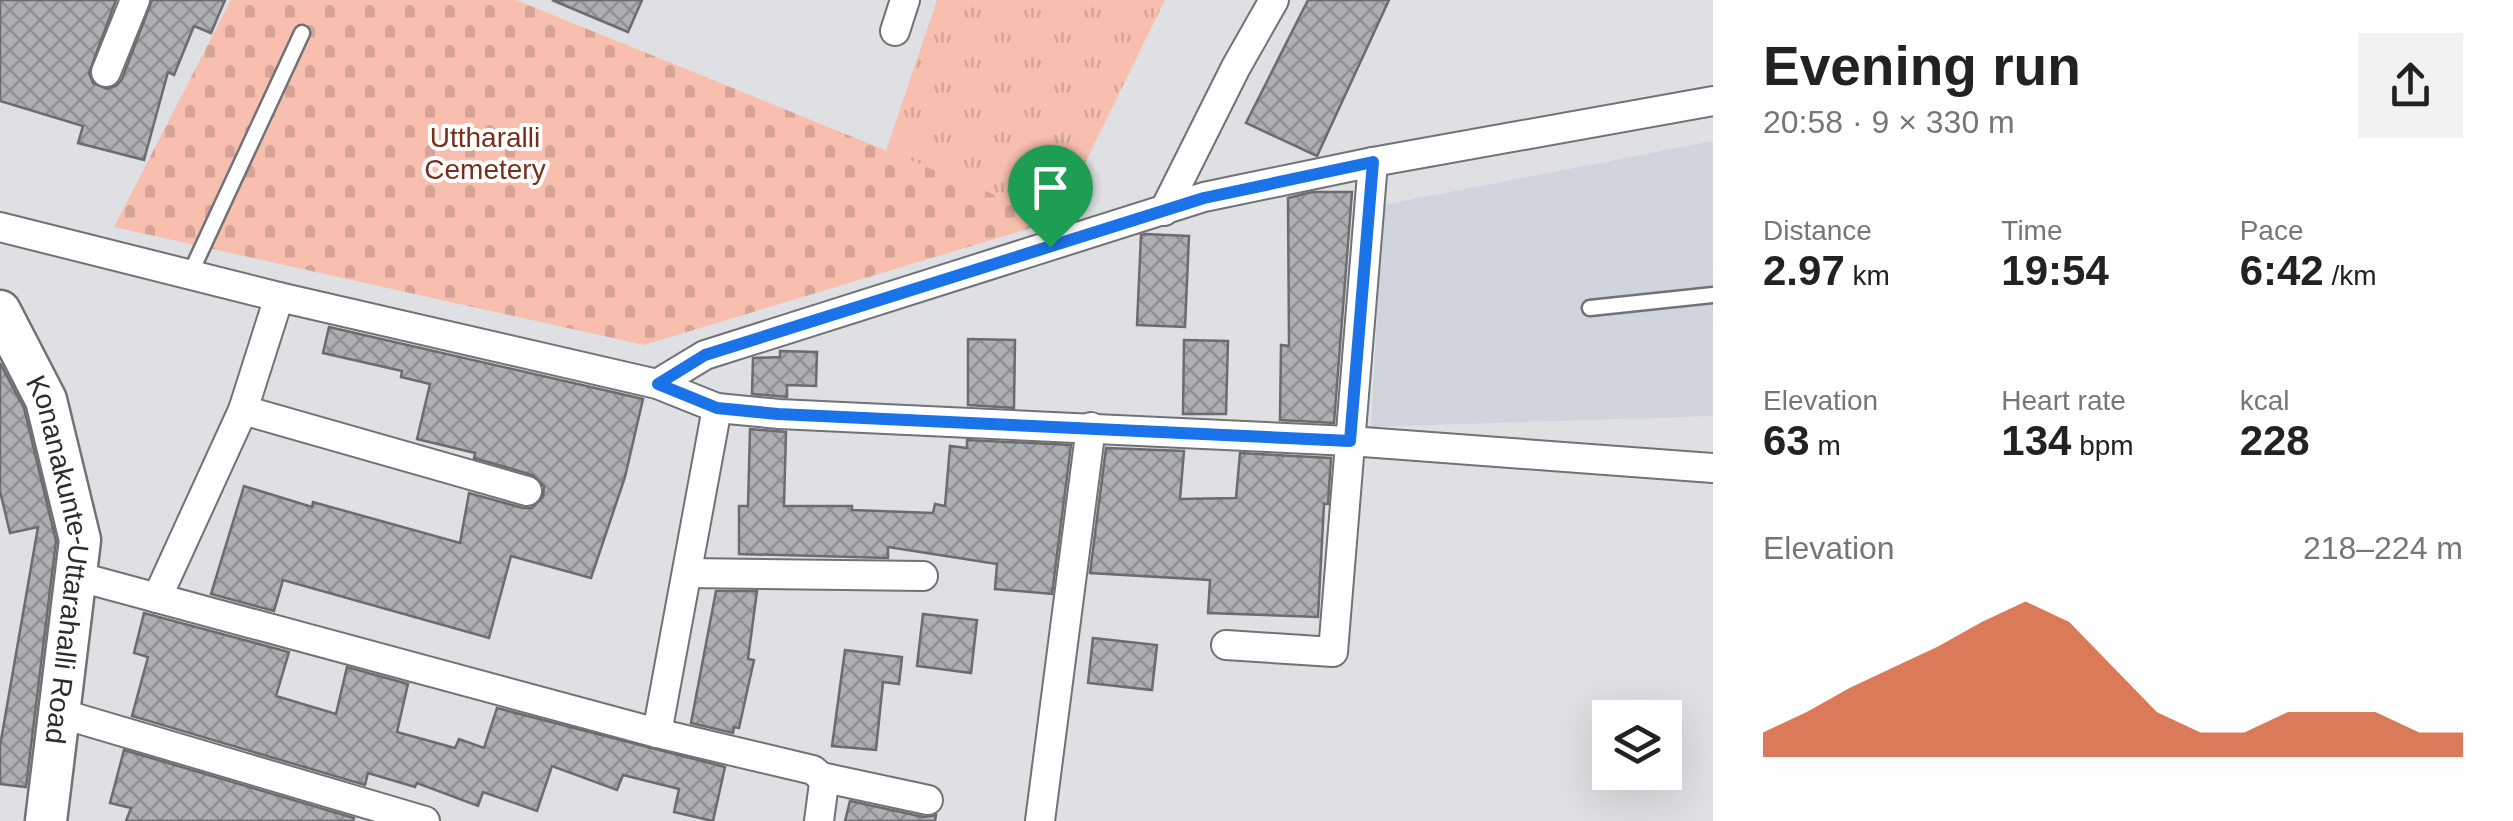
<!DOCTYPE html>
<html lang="en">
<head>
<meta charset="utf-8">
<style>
  :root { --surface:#fff; --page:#f2f2f2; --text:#222; --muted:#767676; --accent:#cb4312 }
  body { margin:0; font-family:Arial,sans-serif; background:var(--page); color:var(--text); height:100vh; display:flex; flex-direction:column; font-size:38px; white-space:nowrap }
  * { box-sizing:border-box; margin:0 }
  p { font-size:32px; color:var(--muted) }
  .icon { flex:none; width:55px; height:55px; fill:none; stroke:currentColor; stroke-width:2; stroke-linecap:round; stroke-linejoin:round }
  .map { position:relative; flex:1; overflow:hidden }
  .side { display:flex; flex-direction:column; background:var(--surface); width:800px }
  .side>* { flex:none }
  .buttons { position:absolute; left:1592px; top:700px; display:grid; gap:20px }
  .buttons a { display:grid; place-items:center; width:90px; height:90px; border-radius:0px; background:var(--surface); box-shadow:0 10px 40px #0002; font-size:50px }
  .pin { position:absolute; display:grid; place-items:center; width:85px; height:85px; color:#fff; margin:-102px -42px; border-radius:50% 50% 50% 0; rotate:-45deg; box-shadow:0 0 10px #0007 }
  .pin .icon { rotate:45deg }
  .round { display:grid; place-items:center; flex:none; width:105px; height:105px; border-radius:0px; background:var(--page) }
  .headline { display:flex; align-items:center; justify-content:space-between; height:170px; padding:0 50px }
  h1 { font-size:55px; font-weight:800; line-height:75px }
  .figures { display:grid; grid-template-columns:repeat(3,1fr); gap:15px; height:170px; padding:10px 50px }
  .figures div { display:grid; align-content:center }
  .figures b { font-size:42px; font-weight:800 }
  .figures small { font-size:28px; font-weight:400 }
  .figures p { font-size:28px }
  .chart { height:280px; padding:20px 50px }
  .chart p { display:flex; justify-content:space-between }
  .chart svg { width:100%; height:180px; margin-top:10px; fill:var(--accent); opacity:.7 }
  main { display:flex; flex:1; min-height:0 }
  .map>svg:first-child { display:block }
</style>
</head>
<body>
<main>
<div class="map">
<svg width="1713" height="821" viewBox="0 0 1713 821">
  <defs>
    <pattern id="grass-tufts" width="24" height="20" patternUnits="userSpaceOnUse" patternTransform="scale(2.5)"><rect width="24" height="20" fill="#f8bfae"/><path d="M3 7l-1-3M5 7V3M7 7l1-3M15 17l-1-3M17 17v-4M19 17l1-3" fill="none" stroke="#d5a496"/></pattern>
    <pattern id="cemetery-stones" width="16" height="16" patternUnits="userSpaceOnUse" patternTransform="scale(2.5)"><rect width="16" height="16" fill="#f8bfae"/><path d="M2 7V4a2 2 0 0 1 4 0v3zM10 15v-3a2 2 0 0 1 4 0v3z" fill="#d5a496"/></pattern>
    <pattern id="building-cross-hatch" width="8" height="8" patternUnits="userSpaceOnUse" patternTransform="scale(2.5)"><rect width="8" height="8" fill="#adafb2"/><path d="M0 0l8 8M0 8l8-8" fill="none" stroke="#8d8f91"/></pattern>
  </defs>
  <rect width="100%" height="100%" fill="#dee0e3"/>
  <polygon fill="#cfd4dd" points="1713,141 1713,416 1371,427 1383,205"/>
  <polygon fill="url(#grass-tufts)" points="937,0 1165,0 1057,220 886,151"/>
  <polygon fill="url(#cemetery-stones)" points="231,0 516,0 1057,220 644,345 114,227"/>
  <g fill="url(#building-cross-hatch)" stroke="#6b6c6f" stroke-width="2.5">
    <polygon points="0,0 116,0 89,73 93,83 107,89 116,86 122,79 152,0 225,0 211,33 194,26 174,75 168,72 144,160 78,143 83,126 0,101"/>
    <polygon points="552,0 642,0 628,32"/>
    <polygon points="1308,0 1389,0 1317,156 1246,123"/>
    <polygon points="1312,192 1352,192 1334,423 1280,420 1281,345 1289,346 1288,198"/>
    <polygon points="1145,234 1189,236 1185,327 1137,325 1141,235"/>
    <polygon points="329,327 643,399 625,477 591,578 511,556 489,638 283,580 274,611 211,594 244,486 312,507 313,502 460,543 469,493 523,508 532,508 543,497 544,486 533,475 474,458 475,453 417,439 430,384 401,377 402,371 323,353"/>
    <polygon points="968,339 1015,340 1014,408 968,405"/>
    <polygon points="1184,340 1228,341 1226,414 1183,414"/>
    <polygon points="780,351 817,352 816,386 787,385 787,397 752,394 753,358 780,357"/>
    <polygon points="0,363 24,408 56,541 26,787 0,784 0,746 38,527 10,533 0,491"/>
    <polygon points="750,429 786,432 784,506 852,506 852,510 933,513 935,504 945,506 950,446 967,448 967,440 1071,445 1052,594 995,589 997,564 888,547 888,558 739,554 739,506 748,506"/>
    <polygon points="1106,448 1184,451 1180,499 1236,498 1240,453 1331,458 1328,504 1324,504 1318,617 1208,613 1210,580 1090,573"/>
    <polygon points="716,591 757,591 748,659 754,660 739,728 734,727 733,733 691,723"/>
    <polygon points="144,613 289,652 276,696 336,714 347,667 408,684 397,732 455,748 459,739 484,748 497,708 725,767 713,821 674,812 679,789 623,775 617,790 552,766 537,811 483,792 478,806 417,783 415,787 368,773 365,785 132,716 148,657 134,653"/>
    <polygon points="923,614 977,620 971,673 917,666"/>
    <polygon points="1093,638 1157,645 1152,690 1088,683"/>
    <polygon points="845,650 902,657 899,684 883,682 876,750 832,746"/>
    <polygon points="124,750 354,818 353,821 126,821 131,808 110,803"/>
    <polygon points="850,801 924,817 936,815 935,821 845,821"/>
  </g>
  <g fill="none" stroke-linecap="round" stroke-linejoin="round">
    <g stroke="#707275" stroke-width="19">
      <g id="lane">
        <polyline points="190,274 302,33"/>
        <polyline points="1590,308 1713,295"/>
      </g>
    </g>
    <g stroke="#707275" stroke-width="32">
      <g id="street">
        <polyline points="895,31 905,0"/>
        <polyline points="106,72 135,0"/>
        <polyline points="1164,211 1236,67 1274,0"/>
        <polyline points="0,227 279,297 657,384 717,408 779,414 1350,441 1713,468"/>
        <polyline points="657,384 705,355 1204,197 1373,162 1713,101"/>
        <polyline points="243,410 527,491"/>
        <polyline points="687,573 923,576"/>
        <polyline points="76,576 657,733 813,770 821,777 928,800"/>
        <polyline points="157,598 243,410 279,297"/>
        <polyline points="1226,645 1333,652 1373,162"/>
        <polyline points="59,713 425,821"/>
        <polyline points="657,733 717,408"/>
        <polyline points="819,821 824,783 821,777"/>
        <polyline points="1040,821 1091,427"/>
      </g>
    </g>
    <g stroke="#707275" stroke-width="45">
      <g id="secondary">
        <path id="s1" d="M0,311L46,400L80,540L46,821"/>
      </g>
    </g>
    <use href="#lane" stroke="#fff" stroke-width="14"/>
    <use href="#street" stroke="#fff" stroke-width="28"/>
    <use href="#secondary" stroke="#fff" stroke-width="40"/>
  </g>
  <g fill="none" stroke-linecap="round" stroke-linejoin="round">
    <g stroke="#fff" stroke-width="20">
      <polygon id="route" points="1373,162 1350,441 778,414 717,408 658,384 705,355 1204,198"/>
    </g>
    <use href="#route" stroke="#1a73e8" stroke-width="12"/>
  </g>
  <g text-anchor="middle" stroke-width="8" stroke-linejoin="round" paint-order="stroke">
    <g font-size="28" fill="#752f1a" stroke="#fff">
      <text x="485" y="147">Uttharalli<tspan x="485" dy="32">Cemetery</tspan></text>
    </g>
    <g font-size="28" fill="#2b2c2d" stroke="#fff">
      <text dy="10" stroke="none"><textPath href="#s1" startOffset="262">Konanakunte-Uttarahalli Road</textPath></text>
    </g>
  </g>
</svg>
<div class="buttons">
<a><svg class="icon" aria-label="layers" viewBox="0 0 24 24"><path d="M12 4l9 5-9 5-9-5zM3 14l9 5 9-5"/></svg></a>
</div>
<div class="pin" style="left:1050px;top:247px;background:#1e9e55"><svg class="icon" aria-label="arrive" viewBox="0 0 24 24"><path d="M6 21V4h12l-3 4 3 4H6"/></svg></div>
</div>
<section class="side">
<div class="headline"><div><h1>Evening run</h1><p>20:58 · 9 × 330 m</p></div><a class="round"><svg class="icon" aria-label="share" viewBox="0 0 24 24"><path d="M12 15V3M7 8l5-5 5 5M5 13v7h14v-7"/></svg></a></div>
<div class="figures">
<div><p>Distance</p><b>2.97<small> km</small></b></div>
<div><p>Time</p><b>19:54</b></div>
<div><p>Pace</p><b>6:42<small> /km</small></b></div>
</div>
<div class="figures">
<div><p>Elevation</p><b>63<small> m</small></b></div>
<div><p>Heart rate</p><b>134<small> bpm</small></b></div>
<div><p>kcal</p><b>228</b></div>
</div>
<div class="chart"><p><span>Elevation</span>218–224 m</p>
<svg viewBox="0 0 160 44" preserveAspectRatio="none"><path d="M0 44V38L10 33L20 27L30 22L40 17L50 11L60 6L70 11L80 22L90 33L100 38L110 38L120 33L130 33L140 33L150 38L160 38V44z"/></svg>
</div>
</section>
</main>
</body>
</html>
